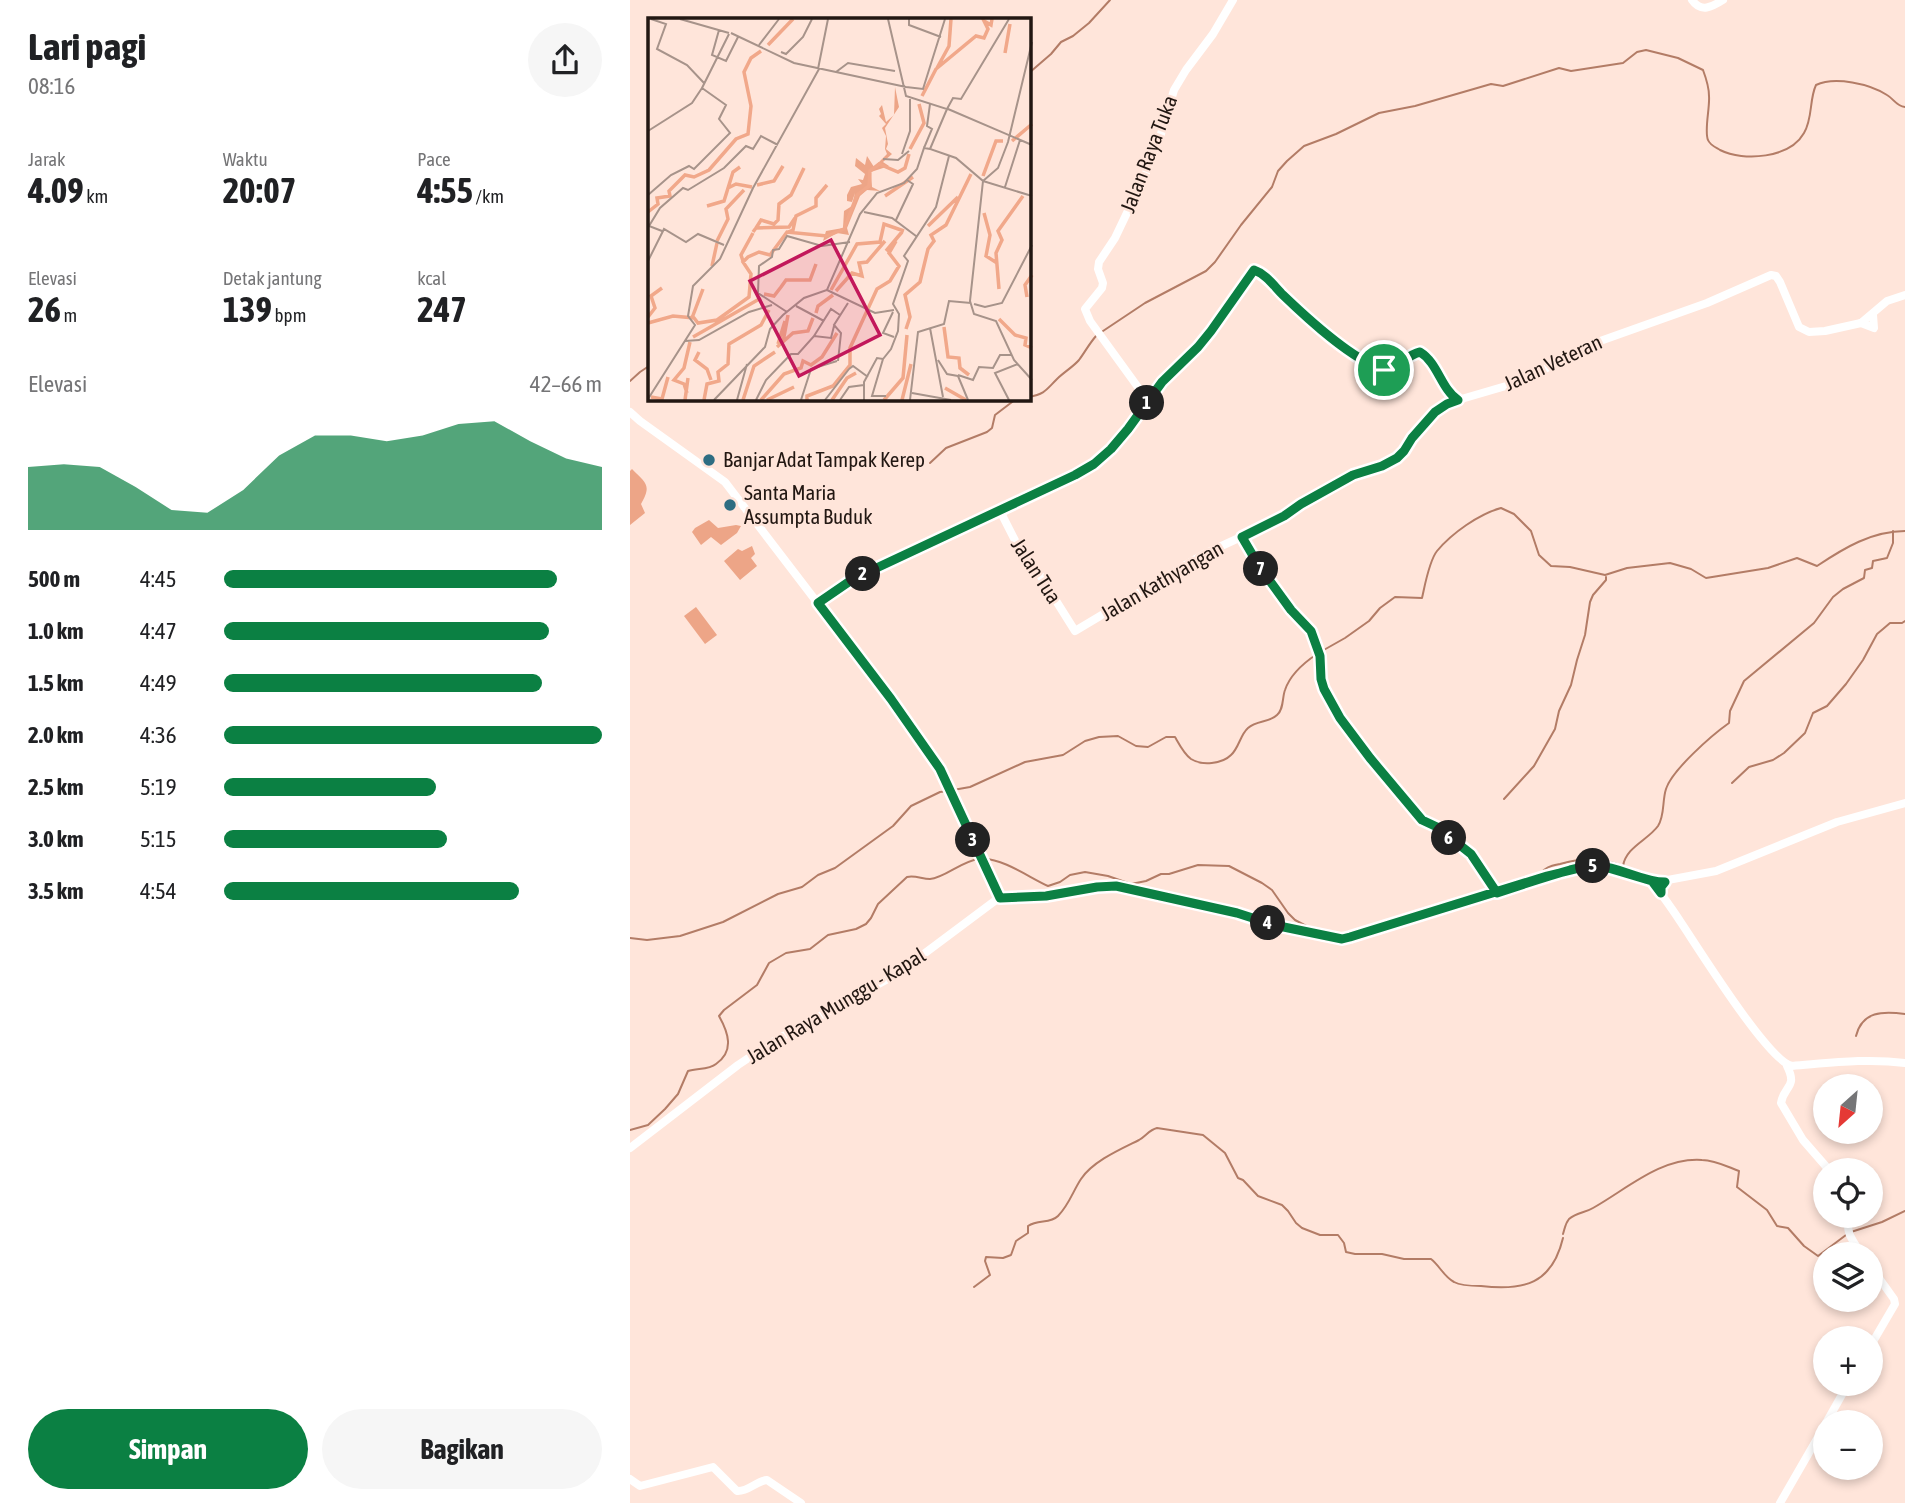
<!DOCTYPE html>
<html lang="id">
<head>
<meta charset="utf-8">
<style>
  :root { --surface:#fff; --page:#f6f6f6; --text:#202124; --muted:#757577; --accent:#0b8043 }
  body { margin:0; font-family:"Asap Condensed",sans-serif; background:var(--page); color:var(--text); height:100vh; display:flex; flex-direction:column; font-size:26px; white-space:nowrap }
  * { box-sizing:border-box; margin:0 }
  p { font-size:23px; color:var(--muted) }
  .icon { flex:none; width:38px; height:38px; fill:none; stroke:currentColor; stroke-width:2; stroke-linecap:round; stroke-linejoin:round }
  .map { position:relative; flex:1; overflow:hidden }
  .drawer { display:flex; flex-direction:column; background:var(--surface); width:630px }
  .drawer>* { flex:none }
  .needle { width:46px; rotate:207deg }
  .buttons { position:absolute; left:1183px; top:1074px; display:grid; gap:14px }
  .buttons a { display:grid; place-items:center; width:70px; height:70px; border-radius:50%; background:var(--surface); box-shadow:0 4px 10px #0003; font-size:35px }
  .pin { position:absolute; display:grid; place-items:center; width:60px; height:60px; color:#fff; margin:-30px; border:4px solid #fff; border-radius:50%; box-shadow:0 2px 7px #0007 }
  .km { position:absolute; width:35px; height:35px; margin:-18px; border-radius:50%; background:#222; color:#fff; font-size:19px; line-height:35px; text-align:center }
  .round { display:grid; place-items:center; flex:none; width:74px; height:74px; border-radius:37px; background:var(--page) }
  .summary { display:flex; align-items:center; justify-content:space-between; height:119px; padding:0 28px }
  h1 { font-size:38px; font-weight:700; line-height:52px }
  .metrics { display:grid; grid-template-columns:repeat(3,1fr); gap:10px; height:119px; padding:7px 28px }
  .metrics div { display:grid; align-content:center }
  .metrics b { font-size:35px; font-weight:700 }
  .metrics small { font-size:19px; font-weight:400 }
  .metrics p { font-size:19px }
  .chart { height:196px; padding:14px 28px }
  .chart p { display:flex; justify-content:space-between }
  .chart svg { width:100%; height:126px; margin-top:7px; fill:var(--accent); opacity:.7 }
  .button { display:flex; gap:14px; margin-top:auto; padding:14px 28px }
  .button a { flex:1; height:80px; border-radius:42px; background:var(--accent); color:#fff; font-size:28px; font-weight:700; line-height:80px; text-align:center }
  .button a+a { background:var(--page); color:var(--text) }
  ul { padding:0 28px; list-style:none; font-size:23px }
  li { display:grid; grid-template-columns:112px 84px 1fr; align-items:center; height:52px }
  li i { height:18px; border-radius:9px; background:var(--accent) }
  main { display:flex; flex:1; min-height:0 }
  .map>svg:first-child { display:block }
</style>
</head>
<body>
<main>
<section class="drawer">
<div class="summary"><div><h1>Lari pagi</h1><p>08:16</p></div><a class="round"><svg class="icon" aria-label="share" viewBox="0 0 24 24"><path d="M12 15V3M7 8l5-5 5 5M5 13v7h14v-7"/></svg></a></div>
<div class="metrics">
<div><p>Jarak</p><b>4.09<small> km</small></b></div>
<div><p>Waktu</p><b>20:07</b></div>
<div><p>Pace</p><b>4:55<small> /km</small></b></div>
</div>
<div class="metrics">
<div><p>Elevasi</p><b>26<small> m</small></b></div>
<div><p>Detak jantung</p><b>139<small> bpm</small></b></div>
<div><p>kcal</p><b>247</b></div>
</div>
<div class="chart"><p><span>Elevasi</span>42–66 m</p>
<svg viewBox="0 0 160 44" preserveAspectRatio="none"><path d="M0 44V22L10 21L20 22L30 29L40 37L50 38L60 30L70 18L80 11L90 11L100 13L110 11L120 7L130 6L140 13L150 19L160 22V44z"/></svg>
</div>
<ul>
<li><b>500 m</b>4:45<i style="width:88%"></i></li>
<li><b>1.0 km</b>4:47<i style="width:86%"></i></li>
<li><b>1.5 km</b>4:49<i style="width:84%"></i></li>
<li><b>2.0 km</b>4:36<i style="width:100%"></i></li>
<li><b>2.5 km</b>5:19<i style="width:56%"></i></li>
<li><b>3.0 km</b>5:15<i style="width:59%"></i></li>
<li><b>3.5 km</b>4:54<i style="width:78%"></i></li>
</ul>
<div class="button"><a>Simpan</a><a>Bagikan</a></div>
</section>
<div class="map">
<svg width="1275" height="1503" viewBox="0 0 1275 1503">
  <rect width="100%" height="100%" fill="#ffe5da"/>
  <g fill="#eda587">
    <path d="M2,469C16,483 22,485 11,504L15,513L0,525V471Z"/>
    <polygon points="79,520 88,528 106,525 111,526 107,533 91,545 81,537 71,545 62,532 65,528"/>
    <polygon points="122,546 125,554 121,558 127,566 110,580 94,561 108,549 112,551"/>
    <polygon points="66,607 87,635 75,644 54,616"/>
  </g>
  <g fill="none" stroke-linecap="round" stroke-linejoin="round">
    <g stroke="#b37c66" stroke-width="2">
      <polyline points="399,73 421,54 431,42 443,36 459,23 480,0"/>
      <path d="M473,331L515,303L576,271L585,262L611,225L642,187L648,171L657,161L674,146L706,134L749,113L785,106L861,84L873,86L929,68L941,71L993,63L1007,52L1016,50L1048,58L1073,70C1076,78 1079,88 1079,96C1080,108 1074,131 1078,140C1080,145 1085,147 1090,150C1114,162 1160,158 1174,133C1183,118 1179,100 1186,85C1205,76 1240,84 1257,95C1264,99 1266,106 1275,107"/>
      <polyline points="0,381 10,372 19,366"/>
      <path d="M399,397C415,394 416,390 427,379C434,372 443,367 449,360C455,352 459,344 466,336"/>
      <polyline points="300,463 316,448 357,432 362,428 365,415 386,399"/>
      <path d="M692,651L715,638L739,621L750,608L765,597L792,598C795,585 799,561 807,551C822,533 849,514 871,508L884,514L901,531L909,555L921,566L940,567L975,575L997,568L1040,563L1061,569L1076,578L1138,568L1167,558L1187,566C1214,548 1242,531 1275,531"/>
      <polyline points="1102,783 1119,767 1143,760 1154,753 1175,733 1183,713 1197,706 1216,684 1233,660 1247,634 1253,629 1260,623 1272,623 1275,621"/>
      <path d="M323,790L340,787L395,762L433,755L455,741L469,737L488,736L506,746L518,747L536,737H545C549,744 554,754 561,759C572,766 592,764 601,755C609,748 610,735 618,728C627,720 639,723 647,715C654,709 652,698 655,690C660,675 675,662 687,654"/>
      <polyline points="874,799 904,766 925,729 929,711 941,685 947,660 955,635 960,602 963,595 976,580 976,577"/>
      <path d="M354,859C374,859 400,878 418,886L430,882L440,875L455,872L478,876L501,884L516,881L531,874H539L568,865L599,866L632,883L642,890L658,913L665,920L682,929"/>
      <path d="M910,874C915,867 921,866 930,864C956,857 968,857 993,866C996,847 1018,840 1028,826C1035,815 1032,801 1036,789C1042,770 1082,735 1099,723L1100,711L1114,681L1184,623L1203,597L1213,589L1234,578L1235,570L1242,568L1243,561L1257,558L1263,543V531"/>
      <polyline points="0,938 17,940 50,936 93,922 148,894 172,887 188,875 205,868 263,826 281,806 310,792 318,791"/>
      <path d="M1226,1036C1232,1011 1253,1011 1275,1014"/>
      <path d="M0,1130L18,1125L35,1109L48,1094L58,1071C67,1068 79,1070 86,1064C105,1051 98,1032 89,1016L94,1010L127,985L139,963L156,953L180,949L198,935L226,929L236,924L241,918L248,904L277,877C285,875 292,879 300,879C315,878 331,861 349,859"/>
      <polyline points="1221,1232 1252,1222 1275,1211"/>
      <path d="M933,1234C935,1228 935,1224 939,1219C947,1212 955,1213 963,1208C997,1189 1031,1157 1072,1160C1085,1160 1098,1167 1109,1171L1107,1187L1137,1210L1147,1226L1158,1228L1174,1246L1188,1256L1216,1235"/>
      <path d="M344,1287L360,1275L355,1261L356,1257L373,1258L381,1255L386,1241L398,1233V1226C408,1219 420,1224 428,1216C439,1205 443,1191 451,1179C463,1161 491,1149 509,1140C516,1136 519,1130 527,1128L573,1135L595,1153L608,1178L613,1180L628,1196L652,1205L658,1211L666,1223L672,1228L690,1235H708L714,1243L716,1252L725,1254H752L774,1259H801C810,1266 814,1277 824,1282C831,1286 842,1286 851,1286C894,1291 922,1284 933,1238"/>
    </g>
    <g stroke="#fff" stroke-width="8">
      <path d="M1062,0C1071,13 1082,7 1093,0"/>
      <polyline points="1231,323 1244,328 1243,315"/>
      <path d="M518,401L532,382L567,347L581,331L624,270L632,274C660,300 722,365 759,370L785,353C808,354 811,389 828,400L893,381L959,345L1077,303L1141,275L1146,276L1150,282L1169,327L1179,332L1195,331L1231,323L1257,301L1275,295"/>
      <polyline points="0,412 10,421 95,482 248,682 310,769 370,898"/>
      <polyline points="369,509 393,556 408,572 445,631 574,554 648,520 672,504 723,475 767,458 774,451 782,438 805,412 817,404 828,400"/>
      <polyline points="612,537 629,566 661,610 682,631 690,656 691,679 694,689 720,733 792,820 810,829 822,840 841,854 867,893"/>
      <path d="M188,603L223,579L456,469C480,453 504,427 518,401L460,321L455,309L472,288L473,283L468,269L469,262L485,238L515,175L530,137L544,90L556,70L583,34L603,0"/>
      <path d="M1022,881C1031,894 1041,907 1050,921C1067,946 1138,1061 1162,1066C1200,1063 1237,1058 1275,1063"/>
      <path d="M1157,1066C1168,1088 1154,1085 1151,1103L1173,1140L1200,1171"/>
      <polyline points="0,1148 108,1065 144,1041 267,974 366,900 370,898 416,896 473,886 486,886 607,913 644,925 712,939 917,876 955,867 965,865 975,867 1027,882 1086,871 1207,822 1275,803"/>
      <path d="M1219,1216C1215,1234 1223,1240 1232,1255"/>
      <polyline points="1241,1267 1264,1299 1265,1304 1241,1345"/>
      <polyline points="1196,1423 1218,1384"/>
      <path d="M0,1479L10,1486L83,1467L107,1491C118,1492 126,1481 137,1480L171,1503"/>
      <polyline points="1150,1503 1195,1425"/>
    </g>
  </g>
  <g fill="none" stroke-linecap="round" stroke-linejoin="round">
    <g stroke="#fff" stroke-width="14">
      <path id="route" d="M754,370C721,359 679,320 653,295C644,286 636,274 624,270L581,331L568,347L532,382L498,429L481,449L464,464L445,475L223,579L188,603L261,699L310,769L370,898L416,896L467,887L486,886L607,913L644,925L712,939L720,937L917,876L954,867L965,865L975,867L1022,881L1031,893V887L1035,882C1012,882 991,867 967,866C958,865 949,868 940,870C915,877 891,885 867,893L841,854L807,827L792,820L740,758L710,718L694,689L691,679L690,656L681,631L661,610L629,566L612,537L654,516L671,504L723,475L752,466L767,458L774,451L782,438L805,412L817,404L828,400C811,389 808,363 790,352C776,355 768,369 754,370"/>
    </g>
    <use href="#route" stroke="#0b8043" stroke-width="9"/>
  </g>
  <g fill="#2e6d82" stroke="#ffe5da" stroke-width="2.5">
    <circle cx="79" cy="460" r="7"/>
    <circle cx="100" cy="505" r="7"/>
  </g>
  <g text-anchor="middle" stroke-width="5" stroke-linejoin="round" paint-order="stroke">
    <g font-size="21" fill="#221712" stroke="#ffe5da">
      <text transform="translate(519 154) rotate(-69)" y="7">Jalan Raya Tuka</text>
      <text transform="translate(923 363) rotate(-25)" y="7">Jalan Veteran</text>
      <text transform="translate(406 571) rotate(57)" y="7">Jalan Tua</text>
      <text transform="translate(532 581) rotate(-30)" y="7">Jalan Kathyangan</text>
      <text transform="translate(206 1006) rotate(-31)" y="7">Jalan Raya Munggu - Kapal</text>
    </g>
    <g font-size="21" fill="#221712" stroke="#ffe5da" text-anchor="start">
      <text x="93" y="467">Banjar Adat Tampak Kerep</text>
      <text x="114" y="500">Santa Maria<tspan x="114" dy="24">Assumpta Buduk</tspan></text>
    </g>
  </g>
  <g transform="translate(18 18)">
    <rect width="383" height="383" fill="#ffe5da"/>
    <path d="M247,69L251,89L237,110L240,126L238,131L244,136L235,144L241,148L223,154L224,169L232,173L219,172L212,178L199,210L201,217L189,215L175,223L178,213L195,210L196,193L204,188L207,175L204,184L199,183V177L203,169L214,166L210,161L215,162L217,156L207,148L208,140L217,147L219,138L226,149L239,136L237,131L238,118L234,110L238,106L231,98L233,96L231,91L234,87L238,104L246,97Z" fill="#eda587"/>
    <path fill="none" stroke="#f1a88a" stroke-width="3.5" d="M120,27L145,1M357,35L362,6M289,50L301,28L303,1M274,78L288,51L328,18L336,20L340,11L336,3L343,7L344,1M364,123L384,106M262,131L276,105L271,86M335,158L348,123H355M109,167L126,163L135,148M80,170L88,166L104,169M237,178L265,159M59,188L76,183L85,154L92,149M0,194L10,186L9,180L22,178L21,173L37,157L46,159L61,152L88,121L100,116L103,88L96,54L103,40L113,33M336,195L342,217L338,238L349,245M280,208L310,179M108,210L113,202L126,206L130,202L131,186L143,177L156,150M105,214L108,210L141,209L147,200M140,214L145,212L148,198L168,188V180L179,167M179,218L196,211L209,177L221,168L222,153L231,146L250,154L257,150L261,136M69,223L80,201L78,191L96,172M238,233L254,214M95,243L93,237L105,215M64,248L69,225M133,269L138,262H162L168,246M351,271L348,235L354,222L350,213L375,178M183,272L209,226L232,224L236,206L256,213M188,273L204,255L214,258L211,245L219,244L237,223M116,276L126,278L133,269M379,279L377,267L384,257M168,295L170,288L185,277M0,299L7,290L3,278L14,270M44,300L55,271M351,301L367,317L378,320L377,327L384,330M0,305L25,298L46,300L50,305L69,302L101,279L103,256L95,244L100,239L111,234L122,237L139,214L179,218M296,309L300,339L311,340L312,350L321,357M258,311L262,299L257,277L272,264L280,231L286,223L283,217L298,207L323,156M45,319L113,280M135,324L140,297M130,326L137,303M129,329L145,315L160,313L165,300M51,334L47,342L59,351L63,362M297,370L318,382M39,375L36,366L26,362L36,350L42,324M3,379L14,381L20,359M37,382L40,360M56,382L59,366L71,363L70,354L80,346L81,326L113,307L121,292M95,382L106,348L127,334M113,382L136,356L153,350L155,343L163,347L174,339L189,315M119,382L146,369M159,382V378L185,368L202,347V330L229,271L242,263L251,248L241,235L248,223M184,382L199,360L208,355M236,382L255,360L259,317M254,382L263,346"/>
    <path fill="none" stroke="#a7938a" stroke-width="2" d="M3,1L18,6L9,31L39,47L56,65M32,1L81,15M240,1L258,78L299,91L282,131L308,140L335,163L322,283L326,296L348,303L366,342L384,362M261,1V7L293,19M71,12L64,37L78,43L90,19M83,15L146,45L258,69M111,27L131,1M133,34L138,36L155,19L164,1M170,51L180,1M188,54L200,45L247,53M258,69L275,71L297,1M299,91L305,80L313,81L361,1M300,91L384,127M0,113L44,85L54,70M276,130L284,111L279,108L282,86M254,136L262,113V81M235,141L250,142L261,133M335,163L350,150L360,124L384,24M335,163L384,178M357,169L372,122M0,177L23,157L41,148L46,151L82,115L71,101L78,87L54,70L81,16M216,194L244,200L268,218M248,202L265,166L259,162M14,213L1,208L12,190L35,170L40,172L76,150L98,128L105,131L113,118L130,127M0,243L16,211L38,224L50,216L76,227M179,272L227,295L246,292M326,286L337,289L354,285L384,227M148,288L176,303M139,294L110,275L111,248L124,239L125,232L131,231L139,218L174,228L202,224M245,294L235,315L246,319M282,310L295,379M166,318L183,291L192,297M37,323L51,322L101,294L124,287M235,341L224,378H238M290,342L299,356L310,358M190,343L193,315L186,307L200,285M201,351L205,348L220,359M310,357L325,362L331,349L345,350L352,337H363M310,358L320,382M264,375L303,382M0,381L47,307L40,298L45,268L72,241L105,170L171,51M66,382L117,329L122,311L135,297L156,280L179,272L212,196L229,175L256,165L269,151L276,130L282,131M89,382L99,346M108,382L118,362L143,336H150L166,318L183,320L186,308M153,382L163,351L189,343M177,382L201,351M192,382L201,369L216,367M216,382V364L229,340L235,341L243,331L250,313L251,296L245,286L260,243L256,238L288,189L301,138M262,382L270,314L296,306L301,283L323,285M361,382L347,355L370,346"/>
    <path fill="#c2185b" fill-opacity="0.15" stroke="#c2185b" stroke-width="3.5" d="M183,222L232,317L151,358L102,263Z"/>
    <rect width="383" height="383" fill="none" stroke="#221712" stroke-width="3.5"/>
  </g>
</svg>
<div class="buttons">
<a><svg class="needle" viewBox="-14 -14 28 28"><path d="M0-13l5 13h-10z" fill="#e53935"/><path d="M0 13l5-13h-10z" fill="#757577"/></svg></a>
<a><svg class="icon" aria-label="locate" viewBox="0 0 24 24"><circle cx="12" cy="12" r="6"/><path d="M12 2v4M12 18v4M2 12h4M18 12h4"/></svg></a>
<a><svg class="icon" aria-label="layers" viewBox="0 0 24 24"><path d="M12 4l9 5-9 5-9-5zM3 14l9 5 9-5"/></svg></a>
<a>+</a>
<a>−</a>
</div>
<div class="pin" style="left:754px;top:370px;background:#1e9e55"><svg class="icon" aria-label="arrive" viewBox="0 0 24 24"><path d="M6 21V4h12l-3 4 3 4H6"/></svg></div>
<b class="km" style="left:517px;top:403px">1</b>
<b class="km" style="left:233px;top:574px">2</b>
<b class="km" style="left:343px;top:840px">3</b>
<b class="km" style="left:638px;top:923px">4</b>
<b class="km" style="left:963px;top:866px">5</b>
<b class="km" style="left:819px;top:838px">6</b>
<b class="km" style="left:631px;top:569px">7</b>
</div>
</main>
</body>
</html>
